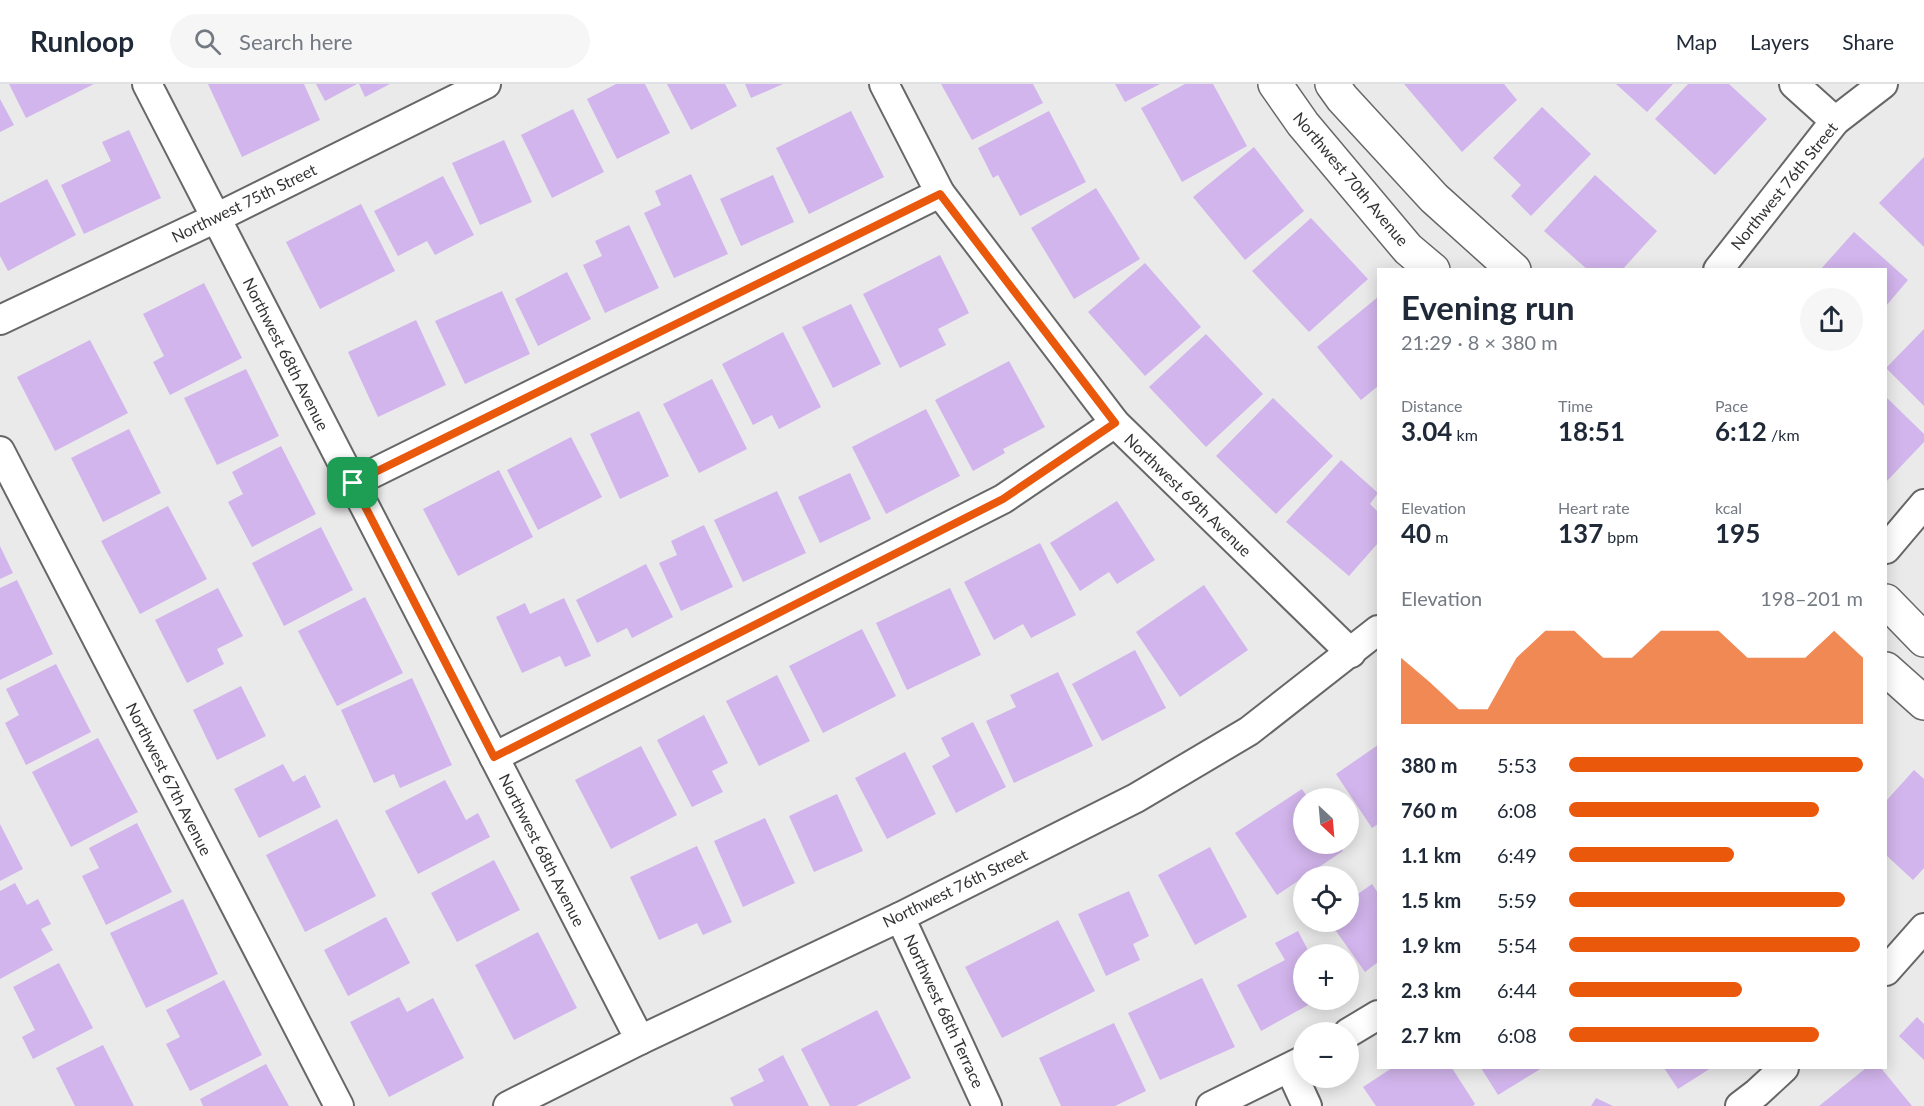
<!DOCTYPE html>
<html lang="en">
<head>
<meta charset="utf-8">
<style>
  :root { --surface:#fff; --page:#f6f6f7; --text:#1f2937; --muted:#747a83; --line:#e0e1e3; --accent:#ea580c }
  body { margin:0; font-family:Lato,sans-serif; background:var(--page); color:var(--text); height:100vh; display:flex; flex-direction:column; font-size:22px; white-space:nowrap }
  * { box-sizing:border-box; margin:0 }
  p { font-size:20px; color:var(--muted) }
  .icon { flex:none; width:33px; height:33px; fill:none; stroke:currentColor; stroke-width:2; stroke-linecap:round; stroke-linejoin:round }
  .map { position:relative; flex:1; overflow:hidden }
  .panel { position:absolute; left:1377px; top:184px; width:510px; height:801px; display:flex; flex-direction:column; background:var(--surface); border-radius:0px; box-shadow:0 3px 15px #0003 }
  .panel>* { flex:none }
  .needle { width:39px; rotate:154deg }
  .controls { position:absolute; left:1293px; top:704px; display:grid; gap:12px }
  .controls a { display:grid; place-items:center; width:66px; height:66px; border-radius:50%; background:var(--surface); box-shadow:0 3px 15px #0003; font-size:30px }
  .pin { position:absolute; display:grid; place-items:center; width:51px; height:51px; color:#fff; margin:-26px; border-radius:12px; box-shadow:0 3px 9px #0006 }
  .round { display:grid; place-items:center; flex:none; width:63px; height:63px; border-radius:32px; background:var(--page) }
  .summary { display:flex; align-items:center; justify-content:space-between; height:102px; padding:0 24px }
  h1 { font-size:33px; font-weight:700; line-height:45px }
  .stats { display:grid; grid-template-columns:repeat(3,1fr); gap:9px; height:102px; padding:6px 24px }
  .stats div { display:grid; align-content:center }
  .stats b { font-size:26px; font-weight:700 }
  .stats small { font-size:16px; font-weight:400 }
  .stats p { font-size:16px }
  .chart { height:168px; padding:12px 24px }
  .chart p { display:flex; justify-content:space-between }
  .chart svg { width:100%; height:108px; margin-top:6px; fill:var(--accent); opacity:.7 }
  ul { padding:0 24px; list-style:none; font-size:20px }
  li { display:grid; grid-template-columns:96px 72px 1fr; align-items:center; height:45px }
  li i { height:15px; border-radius:8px; background:var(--accent) }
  header { display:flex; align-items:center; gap:36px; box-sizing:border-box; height:84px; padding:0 30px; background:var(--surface); border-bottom:2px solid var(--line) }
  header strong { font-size:28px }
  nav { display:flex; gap:33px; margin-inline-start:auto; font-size:21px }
  .search { width:420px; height:54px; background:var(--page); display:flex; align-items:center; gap:15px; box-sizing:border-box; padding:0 21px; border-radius:33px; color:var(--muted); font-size:22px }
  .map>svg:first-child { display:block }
</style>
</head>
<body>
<header>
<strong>Runloop</strong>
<div class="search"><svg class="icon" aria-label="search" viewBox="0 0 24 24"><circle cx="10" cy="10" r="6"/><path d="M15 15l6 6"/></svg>Search here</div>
<nav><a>Map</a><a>Layers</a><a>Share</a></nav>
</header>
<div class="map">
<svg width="1924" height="1022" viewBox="0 0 1924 1022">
  <rect width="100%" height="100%" fill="#eaeaeb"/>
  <g fill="#d2b5ec">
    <polygon points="9,0 94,0 26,34"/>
    <polygon points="208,0 304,0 320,36 242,73"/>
    <polygon points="316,0 357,0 325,17"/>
    <polygon points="359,0 390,0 365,13"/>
    <polygon points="616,0 645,0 670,49 617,75 587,15"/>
    <polygon points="667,0 725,0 737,22 691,46"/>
    <polygon points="745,0 783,0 751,14"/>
    <polygon points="941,0 1033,0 1043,19 972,56"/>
    <polygon points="1115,0 1160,0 1125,18"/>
    <polygon points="1185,0 1213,0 1247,62 1182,98 1141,24"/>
    <polygon points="1404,0 1504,0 1517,16 1462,68"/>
    <polygon points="1616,0 1673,0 1647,28"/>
    <polygon points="1688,0 1729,0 1767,35 1715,91 1655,35"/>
    <polygon points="0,15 14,41 0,48"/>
    <polygon points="1542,23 1591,70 1531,132 1511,112 1521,101 1493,74"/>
    <polygon points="573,25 604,88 552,114 521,51"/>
    <polygon points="851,27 884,93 809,130 776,64"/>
    <polygon points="1049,27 1086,98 1020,132 998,91 993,94 978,64"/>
    <polygon points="129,46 161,114 84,150 61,101 111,77 102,58"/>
    <polygon points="504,56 532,118 480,141 452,79"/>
    <polygon points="1254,63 1304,127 1245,176 1193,113"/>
    <polygon points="1924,73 1924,163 1879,119"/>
    <polygon points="691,90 728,170 674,194 644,129 661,121 655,107"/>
    <polygon points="773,91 794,138 741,162 720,115"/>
    <polygon points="1595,91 1657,147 1622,186 1588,186 1544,147"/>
    <polygon points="443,92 474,151 435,171 427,157 398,172 374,127"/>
    <polygon points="47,95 76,151 8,187 0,172 0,119"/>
    <polygon points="1096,104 1140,175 1074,215 1031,144"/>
    <polygon points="361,120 395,187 320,225 286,158"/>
    <polygon points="1311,134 1368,195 1309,248 1252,187"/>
    <polygon points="629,141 659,204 605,229 583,181 602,172 595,157"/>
    <polygon points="1854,148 1908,196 1886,222 1886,186 1820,186"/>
    <polygon points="940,171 969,229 938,245 946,261 900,284 863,210"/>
    <polygon points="1145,179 1201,243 1145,292 1088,228"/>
    <polygon points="567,188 591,235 538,262 515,215"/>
    <polygon points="204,199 242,274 170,311 153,278 164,272 143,230"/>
    <polygon points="502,207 530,270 465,300 435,237"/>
    <polygon points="1378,213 1378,302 1361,316 1317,263"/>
    <polygon points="851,220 881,280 833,304 802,243"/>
    <polygon points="416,236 446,301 378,333 348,268"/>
    <polygon points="1924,245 1924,322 1886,284"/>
    <polygon points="783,248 821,323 779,345 772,331 753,341 722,280"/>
    <polygon points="1206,250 1263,310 1206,363 1149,303"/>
    <polygon points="90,256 128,329 55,367 17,293"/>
    <polygon points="1009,277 1045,343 1003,365 1005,369 973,387 935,316"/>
    <polygon points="246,285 279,352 217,381 184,314"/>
    <polygon points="712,295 747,365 699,389 663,320"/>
    <polygon points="1886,313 1924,350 1924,358 1886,398"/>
    <polygon points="1273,314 1333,372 1276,430 1216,372"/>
    <polygon points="926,325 960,392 886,430 852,363"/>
    <polygon points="639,327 669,392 620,415 590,350"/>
    <polygon points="129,345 161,409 103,438 71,374"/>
    <polygon points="571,353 602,413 538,446 507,386"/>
    <polygon points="281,362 316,430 252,463 228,418 243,410 232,388"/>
    <polygon points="1341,376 1378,409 1370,420 1378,428 1378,459 1349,492 1286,438"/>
    <polygon points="499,386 533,453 458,492 423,425"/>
    <polygon points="850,389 871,435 820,459 798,413"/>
    <polygon points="777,407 806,469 743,498 714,436"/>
    <polygon points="1117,417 1155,476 1117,500 1109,488 1080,507 1050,459"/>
    <polygon points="168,422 207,495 140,530 101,457"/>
    <polygon points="704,441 733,503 681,527 659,479 677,471 671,457"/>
    <polygon points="321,443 353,506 284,542 252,479"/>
    <polygon points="1040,459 1076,531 1031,554 1023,540 994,556 964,498"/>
    <polygon points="0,462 13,489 0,495"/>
    <polygon points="646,480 673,533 632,554 627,544 597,559 576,516"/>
    <polygon points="17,496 53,570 0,596 0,504"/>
    <polygon points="1204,501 1248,566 1180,613 1136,548"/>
    <polygon points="218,504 243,552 217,565 224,580 187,599 155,536"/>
    <polygon points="950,504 981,571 907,606 876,539"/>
    <polygon points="365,513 403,589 337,622 298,547"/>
    <polygon points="564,514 591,572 565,583 560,572 522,589 496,533 525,519 530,530"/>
    <polygon points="862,545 896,612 823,649 789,582"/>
    <polygon points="1135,566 1166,624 1102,657 1072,600"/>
    <polygon points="56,580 91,648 26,681 5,639 19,631 6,605"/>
    <polygon points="1058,588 1093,662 1014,699 986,637 1016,623 1010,611"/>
    <polygon points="777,591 810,657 759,682 726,617"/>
    <polygon points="412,594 452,681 400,704 394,690 374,699 341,626"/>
    <polygon points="241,602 266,652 217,676 193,626"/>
    <polygon points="704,631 728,679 712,687 723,708 692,723 657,656"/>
    <polygon points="973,638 1006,703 956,729 932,682 950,672 941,654"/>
    <polygon points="98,654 138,728 71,763 32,688"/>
    <polygon points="1378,661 1378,740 1372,744 1336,690"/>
    <polygon points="641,662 677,731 611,765 575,696"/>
    <polygon points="905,668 936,730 887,755 855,694"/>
    <polygon points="283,680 293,698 305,691 321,723 259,754 234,705"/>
    <polygon points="1914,686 1924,695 1924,784 1913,796 1886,771 1886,717"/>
    <polygon points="445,696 466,736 478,729 490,753 418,790 385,727"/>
    <polygon points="1302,705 1308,714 1304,714 1304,759 1338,759 1343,767 1277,811 1235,749"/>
    <polygon points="837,710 863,767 814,788 789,732"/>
    <polygon points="765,734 795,799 743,823 714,757"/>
    <polygon points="337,735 376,812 305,848 266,771"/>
    <polygon points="137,739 172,808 106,841 82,792 99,784 89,764"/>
    <polygon points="0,740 23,785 0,797"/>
    <polygon points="697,762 732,838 703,851 697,839 659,856 630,793"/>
    <polygon points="1210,763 1247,833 1195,861 1158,791"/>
    <polygon points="494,776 520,826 457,858 431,809"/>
    <polygon points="15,799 27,821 38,815 51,840 41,845 53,866 0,895 0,807"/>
    <polygon points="1372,800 1378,809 1378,878 1365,888 1329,837 1348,837 1348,817"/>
    <polygon points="1129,807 1149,852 1133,860 1140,876 1106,892 1078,830"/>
    <polygon points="183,815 218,890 146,924 110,849"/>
    <polygon points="386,833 410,879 348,912 324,866"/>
    <polygon points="1058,836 1095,907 1002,954 965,883"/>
    <polygon points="1298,847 1310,870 1304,870 1304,915 1319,915 1261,947 1237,901 1285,876 1275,859"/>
    <polygon points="538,848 577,924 514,956 475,881"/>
    <polygon points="59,879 93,944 33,975 22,953 35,946 13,903"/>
    <polygon points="1202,894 1235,963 1160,996 1128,929"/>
    <polygon points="224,896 262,971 190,1007 166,960 180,953 166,926"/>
    <polygon points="399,913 407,928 433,914 464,974 389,1013 350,938"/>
    <polygon points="877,926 911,994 856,1022 830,1022 801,965"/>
    <polygon points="1917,933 1924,940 1924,976 1899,952"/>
    <polygon points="1114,939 1146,1007 1115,1022 1061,1022 1039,974"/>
    <polygon points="103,961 134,1022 75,1022 56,984"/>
    <polygon points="783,971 809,1022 734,1022 730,1014 764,997 758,985"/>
    <polygon points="266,980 289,1022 203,1022 200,1015"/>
    <polygon points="1392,984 1452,984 1475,1020 1473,1022 1376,1022 1363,1003"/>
    <polygon points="1481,984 1542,984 1498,1011"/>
    <polygon points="1664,984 1711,984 1678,1005"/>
    <polygon points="1866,984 1881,984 1912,1022 1819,1022"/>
    <polygon points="1596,1014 1613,1022 1591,1022"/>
  </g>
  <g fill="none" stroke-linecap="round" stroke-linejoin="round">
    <g stroke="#676768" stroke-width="32">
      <g id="street">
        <polyline points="147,0 640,956"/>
        <polyline points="884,0 940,109 1115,339 1351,569"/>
        <polyline points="1794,0 1835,37"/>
        <polyline points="1718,186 1835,37 1883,0"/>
        <polyline points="0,236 216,134 486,0"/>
        <polyline points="0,367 339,1022"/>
        <polyline points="353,399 940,109"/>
        <polyline points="1886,465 1924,420"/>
        <polyline points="494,673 1003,415 1115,339"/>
        <polyline points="900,833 987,1022"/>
        <polyline points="1886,887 1924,844"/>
        <polyline points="1348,949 1378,931"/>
        <polyline points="1290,985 1307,1022"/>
        <polyline points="508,1022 640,956 900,833 1136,714 1249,647 1378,546"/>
        <polyline points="1211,1022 1304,976"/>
        <polyline points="1740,1022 1757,1009 1784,984"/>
      </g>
    </g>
    <g stroke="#676768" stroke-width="36">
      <g id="secondary">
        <polyline points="1275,0 1303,40 1408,165 1433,186"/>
        <polyline points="1332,0 1342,14 1434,114 1514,186"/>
        <polyline points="1886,517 1924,556"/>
        <polyline points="1886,585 1924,619"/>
      </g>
    </g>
    <use href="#street" stroke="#fff" stroke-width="28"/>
    <use href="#secondary" stroke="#fff" stroke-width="33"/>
  </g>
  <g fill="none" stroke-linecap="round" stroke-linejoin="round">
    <g stroke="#fff" stroke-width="12">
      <polygon id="route" points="940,110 1115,339 1003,415 494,673 353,399"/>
    </g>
    <use href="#route" stroke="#ea580c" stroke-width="8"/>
  </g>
  <g text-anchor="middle" stroke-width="4.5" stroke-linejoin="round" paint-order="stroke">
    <g font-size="16" fill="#333" stroke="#fff">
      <text transform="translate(1351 95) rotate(50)" y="6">Northwest 70th Avenue</text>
      <text transform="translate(1784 102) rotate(-51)" y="6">Northwest 76th Street</text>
      <text transform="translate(244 119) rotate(-26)" y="6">Northwest 75th Street</text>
      <text transform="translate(286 270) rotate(63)" y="6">Northwest 68th Avenue</text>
      <text transform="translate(1188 411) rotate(44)" y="6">Northwest 69th Avenue</text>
      <text transform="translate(169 695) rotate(63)" y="6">Northwest 67th Avenue</text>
      <text transform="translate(542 766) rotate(63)" y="6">Northwest 68th Avenue</text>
      <text transform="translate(955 804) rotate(-26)" y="6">Northwest 76th Street</text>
      <text transform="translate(944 927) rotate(65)" y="6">Northwest 68th Terrace</text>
    </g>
  </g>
</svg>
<div class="controls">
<a><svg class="needle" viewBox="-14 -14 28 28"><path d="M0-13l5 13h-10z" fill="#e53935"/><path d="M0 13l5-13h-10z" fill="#747a83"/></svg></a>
<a><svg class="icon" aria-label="locate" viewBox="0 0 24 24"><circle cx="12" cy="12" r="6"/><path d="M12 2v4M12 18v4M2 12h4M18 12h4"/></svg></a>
<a>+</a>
<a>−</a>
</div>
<div class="pin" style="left:353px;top:399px;background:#1e9e55"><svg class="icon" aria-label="arrive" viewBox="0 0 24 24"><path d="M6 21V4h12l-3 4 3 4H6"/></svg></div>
<section class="panel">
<div class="summary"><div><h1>Evening run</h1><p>21:29 · 8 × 380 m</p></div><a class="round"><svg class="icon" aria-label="share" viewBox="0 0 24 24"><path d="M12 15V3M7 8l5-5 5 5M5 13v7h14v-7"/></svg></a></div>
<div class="stats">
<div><p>Distance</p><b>3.04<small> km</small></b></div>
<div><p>Time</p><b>18:51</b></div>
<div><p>Pace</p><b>6:12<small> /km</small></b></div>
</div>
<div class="stats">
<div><p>Elevation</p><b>40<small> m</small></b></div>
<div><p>Heart rate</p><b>137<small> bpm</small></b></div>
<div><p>kcal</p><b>195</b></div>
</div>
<div class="chart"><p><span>Elevation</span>198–201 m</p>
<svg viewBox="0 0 160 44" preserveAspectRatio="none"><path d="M0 44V17L10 27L20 38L30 38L40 17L50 6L60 6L70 17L80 17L90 6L100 6L110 6L120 17L130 17L140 17L150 6L160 17V44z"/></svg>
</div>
<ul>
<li><b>380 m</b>5:53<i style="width:100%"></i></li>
<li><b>760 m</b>6:08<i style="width:85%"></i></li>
<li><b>1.1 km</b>6:49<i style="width:56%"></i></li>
<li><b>1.5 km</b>5:59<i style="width:94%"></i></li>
<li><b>1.9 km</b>5:54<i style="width:99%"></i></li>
<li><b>2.3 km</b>6:44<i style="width:59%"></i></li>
<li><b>2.7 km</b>6:08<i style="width:85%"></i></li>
</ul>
</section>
</div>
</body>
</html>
